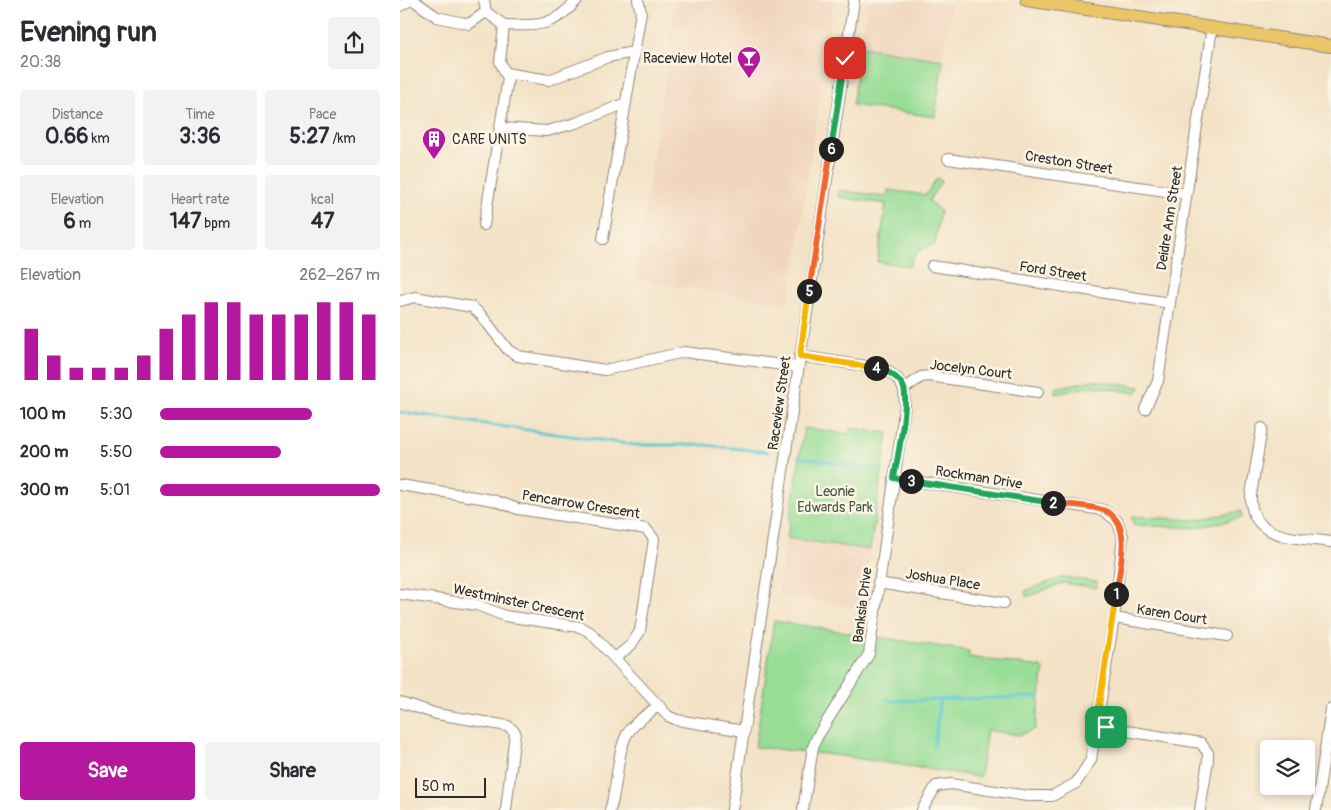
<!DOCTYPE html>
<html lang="en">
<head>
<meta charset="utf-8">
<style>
  :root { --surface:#fff; --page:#f2f2f3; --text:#2b2b33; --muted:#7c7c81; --accent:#b5179e }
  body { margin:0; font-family:Pangolin,sans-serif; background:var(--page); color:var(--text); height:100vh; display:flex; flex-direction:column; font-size:19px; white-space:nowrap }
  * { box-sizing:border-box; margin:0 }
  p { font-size:16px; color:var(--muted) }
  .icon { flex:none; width:28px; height:28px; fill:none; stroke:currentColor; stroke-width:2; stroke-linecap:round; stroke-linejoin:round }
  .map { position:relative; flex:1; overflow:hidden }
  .side { display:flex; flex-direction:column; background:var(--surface); width:400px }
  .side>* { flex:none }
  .buttons { position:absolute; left:860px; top:740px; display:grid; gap:10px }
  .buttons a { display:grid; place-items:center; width:55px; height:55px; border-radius:5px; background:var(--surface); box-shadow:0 2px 8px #0003; font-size:25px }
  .scale { position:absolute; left:15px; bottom:12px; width:71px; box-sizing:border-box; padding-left:5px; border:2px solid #2b2b2b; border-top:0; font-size:14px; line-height:18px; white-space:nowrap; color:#2b2b2b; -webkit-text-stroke:4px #fcf5e5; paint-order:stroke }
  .pin { position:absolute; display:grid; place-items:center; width:42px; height:42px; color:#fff; margin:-21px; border-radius:10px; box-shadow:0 2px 8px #0006 }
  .km { position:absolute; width:25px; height:25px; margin:-12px; border-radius:50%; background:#222; color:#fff; font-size:14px; line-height:25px; text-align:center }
  .round { display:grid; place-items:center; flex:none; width:52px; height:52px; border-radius:5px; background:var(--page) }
  .head { display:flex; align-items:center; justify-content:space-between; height:85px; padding:0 20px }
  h1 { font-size:28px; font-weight:700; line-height:38px }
  .metrics { display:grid; grid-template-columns:repeat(3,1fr); gap:8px; height:85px; padding:5px 20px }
  .metrics div { display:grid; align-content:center; border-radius:5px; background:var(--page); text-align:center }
  .metrics b { font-size:21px; font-weight:700 }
  .metrics small { font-size:14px; font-weight:400 }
  .metrics p { font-size:14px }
  .chart { height:140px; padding:10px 20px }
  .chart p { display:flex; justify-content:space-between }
  .chart svg { width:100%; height:90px; margin-top:5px; stroke:var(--accent); stroke-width:6 }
  .primary-button { display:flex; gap:10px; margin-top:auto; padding:10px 20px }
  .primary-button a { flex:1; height:58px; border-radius:5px; background:var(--accent); color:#fff; font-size:20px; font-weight:700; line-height:58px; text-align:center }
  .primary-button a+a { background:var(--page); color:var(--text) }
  ul { padding:0 20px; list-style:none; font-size:16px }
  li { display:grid; grid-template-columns:80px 60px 1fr; align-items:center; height:38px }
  li i { height:12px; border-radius:6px; background:var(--accent) }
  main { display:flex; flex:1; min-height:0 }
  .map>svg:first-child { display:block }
</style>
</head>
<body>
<main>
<section class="side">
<div class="head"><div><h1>Evening run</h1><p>20:38</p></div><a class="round"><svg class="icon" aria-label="share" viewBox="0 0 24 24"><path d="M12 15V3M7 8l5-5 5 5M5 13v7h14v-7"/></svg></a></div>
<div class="metrics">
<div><p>Distance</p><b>0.66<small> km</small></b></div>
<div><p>Time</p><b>3:36</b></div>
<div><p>Pace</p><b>5:27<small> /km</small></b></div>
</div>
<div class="metrics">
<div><p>Elevation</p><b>6<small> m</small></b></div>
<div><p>Heart rate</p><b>147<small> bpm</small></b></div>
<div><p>kcal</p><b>47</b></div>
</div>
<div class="chart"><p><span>Elevation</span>262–267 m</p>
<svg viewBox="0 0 160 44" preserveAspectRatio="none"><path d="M5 44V19M15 44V32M25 44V38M35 44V38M45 44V38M55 44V32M65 44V19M75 44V12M85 44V6M95 44V6M105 44V12M115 44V12M125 44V12M135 44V6M145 44V6M155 44V12"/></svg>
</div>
<ul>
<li><b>100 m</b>5:30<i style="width:69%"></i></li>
<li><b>200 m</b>5:50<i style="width:55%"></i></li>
<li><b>300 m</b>5:01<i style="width:100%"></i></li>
</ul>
<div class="primary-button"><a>Save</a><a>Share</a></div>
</section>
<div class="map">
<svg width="931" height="810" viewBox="0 0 931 810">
  <rect width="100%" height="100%" fill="#fcf5e5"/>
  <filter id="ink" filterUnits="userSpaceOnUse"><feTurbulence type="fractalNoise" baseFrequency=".02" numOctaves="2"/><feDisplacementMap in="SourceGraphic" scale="10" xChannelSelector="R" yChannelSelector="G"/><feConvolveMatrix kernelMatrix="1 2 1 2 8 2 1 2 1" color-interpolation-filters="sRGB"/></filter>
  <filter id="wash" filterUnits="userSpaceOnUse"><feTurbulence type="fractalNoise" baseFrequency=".0096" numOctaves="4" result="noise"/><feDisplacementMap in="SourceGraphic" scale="20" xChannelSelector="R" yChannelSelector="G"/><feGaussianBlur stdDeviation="1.12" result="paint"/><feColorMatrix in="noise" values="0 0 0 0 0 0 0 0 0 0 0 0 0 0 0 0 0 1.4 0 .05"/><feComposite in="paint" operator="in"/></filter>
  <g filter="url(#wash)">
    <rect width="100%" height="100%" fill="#f3e2c6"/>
    <g fill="#f1d5bd">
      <polygon points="276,0 434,0 389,303 235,280"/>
      <polygon points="469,0 520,0 551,5 543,60 461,47"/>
      <polygon points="734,0 780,0 778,10 733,4"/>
      <polygon points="387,538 470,550 461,608 378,595"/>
    </g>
    <g fill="#97dd96" stroke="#618460">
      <polygon points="461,47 543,60 535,117 452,105"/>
      <path d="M537,178L542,181L529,200L540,211L535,245C522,247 513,253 510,266L477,262L486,204L438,197L439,190L487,197L488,190L526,195Z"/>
      <polygon points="693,380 741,387 736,393 693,386 655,394 655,388"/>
      <polygon points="404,428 450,434 451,428 488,433 470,550 387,538"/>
      <polygon points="841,511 842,518 795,528 733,525 732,516 795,520"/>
      <polygon points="663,577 697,582 696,588 663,583 627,597 625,591"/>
      <polygon points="374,621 569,651 569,657 641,667 644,669 635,729 619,735 587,730 580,777 434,755 355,747"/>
    </g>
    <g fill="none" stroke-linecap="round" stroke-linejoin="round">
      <g stroke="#5ac8ce" stroke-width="3">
        <polyline points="0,412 235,445 304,445 368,452"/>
        <polyline points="398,457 476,469"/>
        <polyline points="487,698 489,701 638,697"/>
        <polyline points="534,747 540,699"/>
      </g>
    </g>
  </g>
  <g filter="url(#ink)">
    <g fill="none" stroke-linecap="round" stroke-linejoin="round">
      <g stroke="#8f8678" stroke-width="12">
        <g id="minor">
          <polyline points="13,0 37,17 69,24 86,12 84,0"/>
          <polyline points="0,6 11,0"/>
          <path d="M104,25C137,26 154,27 177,0"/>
          <polyline points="105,73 149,80 208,57 234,52"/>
          <polyline points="100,128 147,131 176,123 226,103"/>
          <polyline points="548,159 786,194"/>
          <polyline points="84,225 108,78 100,62 104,25 86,12"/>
          <polyline points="203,239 241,12 238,0"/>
          <polyline points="532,266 770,303"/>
          <polyline points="0,301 15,297 72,307 81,315 108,350 118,356 205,370 284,352 398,367"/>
          <polyline points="400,356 485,369 497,378 504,389 505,405 469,654 417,737 413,747 403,810"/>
          <polyline points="504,389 521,377 529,376 638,392"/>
          <polyline points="745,409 758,381 812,28"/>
          <path d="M862,428L851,495C849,541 898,537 931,542"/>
          <polyline points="494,478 703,510 717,521 723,536 714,618 691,760 676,783 652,796 627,796 551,784 536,786 522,810"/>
          <polyline points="0,485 93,500 118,509 246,529 254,539 240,631 231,645 215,658"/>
          <polyline points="478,583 604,603"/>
          <polyline points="0,594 77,605 105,616 180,627 190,632 268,716 277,720 344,731"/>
          <polyline points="714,618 827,636"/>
          <polyline points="0,702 37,714 108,726 115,732 106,810"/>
          <polyline points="696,726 801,743 808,753 808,760 800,810"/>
          <path d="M210,810C218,787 216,755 227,734C234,722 248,714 259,705"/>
          <polyline points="332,810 454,0"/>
          <polyline points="916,810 931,709"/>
        </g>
      </g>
      <g stroke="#8f8678" stroke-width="14">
        <polyline id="major" points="627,0 931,46"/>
      </g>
      <use href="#minor" stroke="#fff" stroke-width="10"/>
      <use href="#major" stroke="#eac669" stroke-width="12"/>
    </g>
  </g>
  <g fill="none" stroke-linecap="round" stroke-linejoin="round" filter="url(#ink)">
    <g stroke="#fff" stroke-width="10">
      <polyline id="split-1" points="706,727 696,726 716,594"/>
    </g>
    <g stroke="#fff" stroke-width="10">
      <path id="split-2" d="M653,503C668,505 688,505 703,510C735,522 719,569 716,594"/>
    </g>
    <g stroke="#fff" stroke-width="10">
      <polyline id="split-3" points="511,481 653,503"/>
    </g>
    <g stroke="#fff" stroke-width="10">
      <path id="split-4" d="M476,368C487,370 499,377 504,388C509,404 497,459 494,478L511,481"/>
    </g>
    <g stroke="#fff" stroke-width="10">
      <polyline id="split-5" points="409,291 400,356 476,368"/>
    </g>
    <g stroke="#fff" stroke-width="10">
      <polyline id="split-6" points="409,291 431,149"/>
    </g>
    <g stroke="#fff" stroke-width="10">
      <polyline id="split-7" points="431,149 445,58"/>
    </g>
    <use href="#split-1" stroke="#f5b400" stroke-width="6"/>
    <use href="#split-2" stroke="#f0652b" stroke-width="6"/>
    <use href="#split-3" stroke="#22a559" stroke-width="6"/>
    <use href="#split-4" stroke="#22a559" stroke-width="6"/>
    <use href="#split-5" stroke="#f5b400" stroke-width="6"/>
    <use href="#split-6" stroke="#f0652b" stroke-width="6"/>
    <use href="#split-7" stroke="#22a559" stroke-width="6"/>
  </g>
  <defs>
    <g id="bar-pin" transform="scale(1.25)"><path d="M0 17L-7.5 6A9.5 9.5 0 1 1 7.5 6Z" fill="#b5179e" stroke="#fcf5e5"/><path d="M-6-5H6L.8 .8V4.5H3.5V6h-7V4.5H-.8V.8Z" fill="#fff"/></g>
    <g id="building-pin" transform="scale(1.25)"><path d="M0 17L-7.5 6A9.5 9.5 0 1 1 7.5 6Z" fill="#b5179e" stroke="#fcf5e5"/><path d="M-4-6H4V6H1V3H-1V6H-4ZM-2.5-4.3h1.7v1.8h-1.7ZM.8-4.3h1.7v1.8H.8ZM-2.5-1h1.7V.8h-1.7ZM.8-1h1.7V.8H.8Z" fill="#fff"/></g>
  </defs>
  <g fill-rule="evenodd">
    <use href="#bar-pin" x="349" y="58"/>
    <use href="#building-pin" x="34" y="139"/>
  </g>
  <g text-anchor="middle" stroke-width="5" stroke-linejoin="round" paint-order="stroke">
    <g font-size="14" fill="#2b2b2b" stroke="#fcf5e5" text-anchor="end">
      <text x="332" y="63">Raceview Hotel</text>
      <text x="52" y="144" text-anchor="start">CARE UNITS</text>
    </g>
    <g font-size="14" fill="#2b2b2b" stroke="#fcf5e5">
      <text transform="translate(669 162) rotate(9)" y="5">Creston Street</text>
      <text transform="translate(769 218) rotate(-81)" y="5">Deidre Ann Street</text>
      <text transform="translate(653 271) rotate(9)" y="5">Ford Street</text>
      <text transform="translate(571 369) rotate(7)" y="5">Jocelyn Court</text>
      <text transform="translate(379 403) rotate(-82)" y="5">Raceview Street</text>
      <text transform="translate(579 477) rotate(9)" y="5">Rockman Drive</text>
      <text transform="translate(181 504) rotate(9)" y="5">Pencarrow Crescent</text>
      <text transform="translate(543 579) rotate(9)" y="5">Joshua Place</text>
      <text transform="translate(119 602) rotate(12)" y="5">Westminster Crescent</text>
      <text transform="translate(462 605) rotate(-83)" y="5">Banksia Drive</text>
      <text transform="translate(772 614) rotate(9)" y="5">Karen Court</text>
    </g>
    <g font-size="14" fill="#465846" stroke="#fcf5e5">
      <text x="435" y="496">Leonie<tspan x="435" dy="16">Edwards Park</tspan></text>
    </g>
  </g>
</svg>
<div class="buttons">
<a><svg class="icon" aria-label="layers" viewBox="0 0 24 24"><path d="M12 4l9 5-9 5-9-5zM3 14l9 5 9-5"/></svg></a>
</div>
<div class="scale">50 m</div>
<div class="pin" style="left:706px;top:727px;background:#1e9e55"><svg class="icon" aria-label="arrive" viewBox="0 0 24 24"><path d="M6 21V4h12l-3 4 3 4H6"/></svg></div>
<div class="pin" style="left:445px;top:58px;background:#d93025"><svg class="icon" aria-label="check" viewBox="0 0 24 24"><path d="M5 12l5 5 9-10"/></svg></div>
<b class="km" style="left:716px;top:594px">1</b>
<b class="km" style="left:653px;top:503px">2</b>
<b class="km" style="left:511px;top:481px">3</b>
<b class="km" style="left:476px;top:368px">4</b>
<b class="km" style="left:409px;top:291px">5</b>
<b class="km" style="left:431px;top:149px">6</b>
</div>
</main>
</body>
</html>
